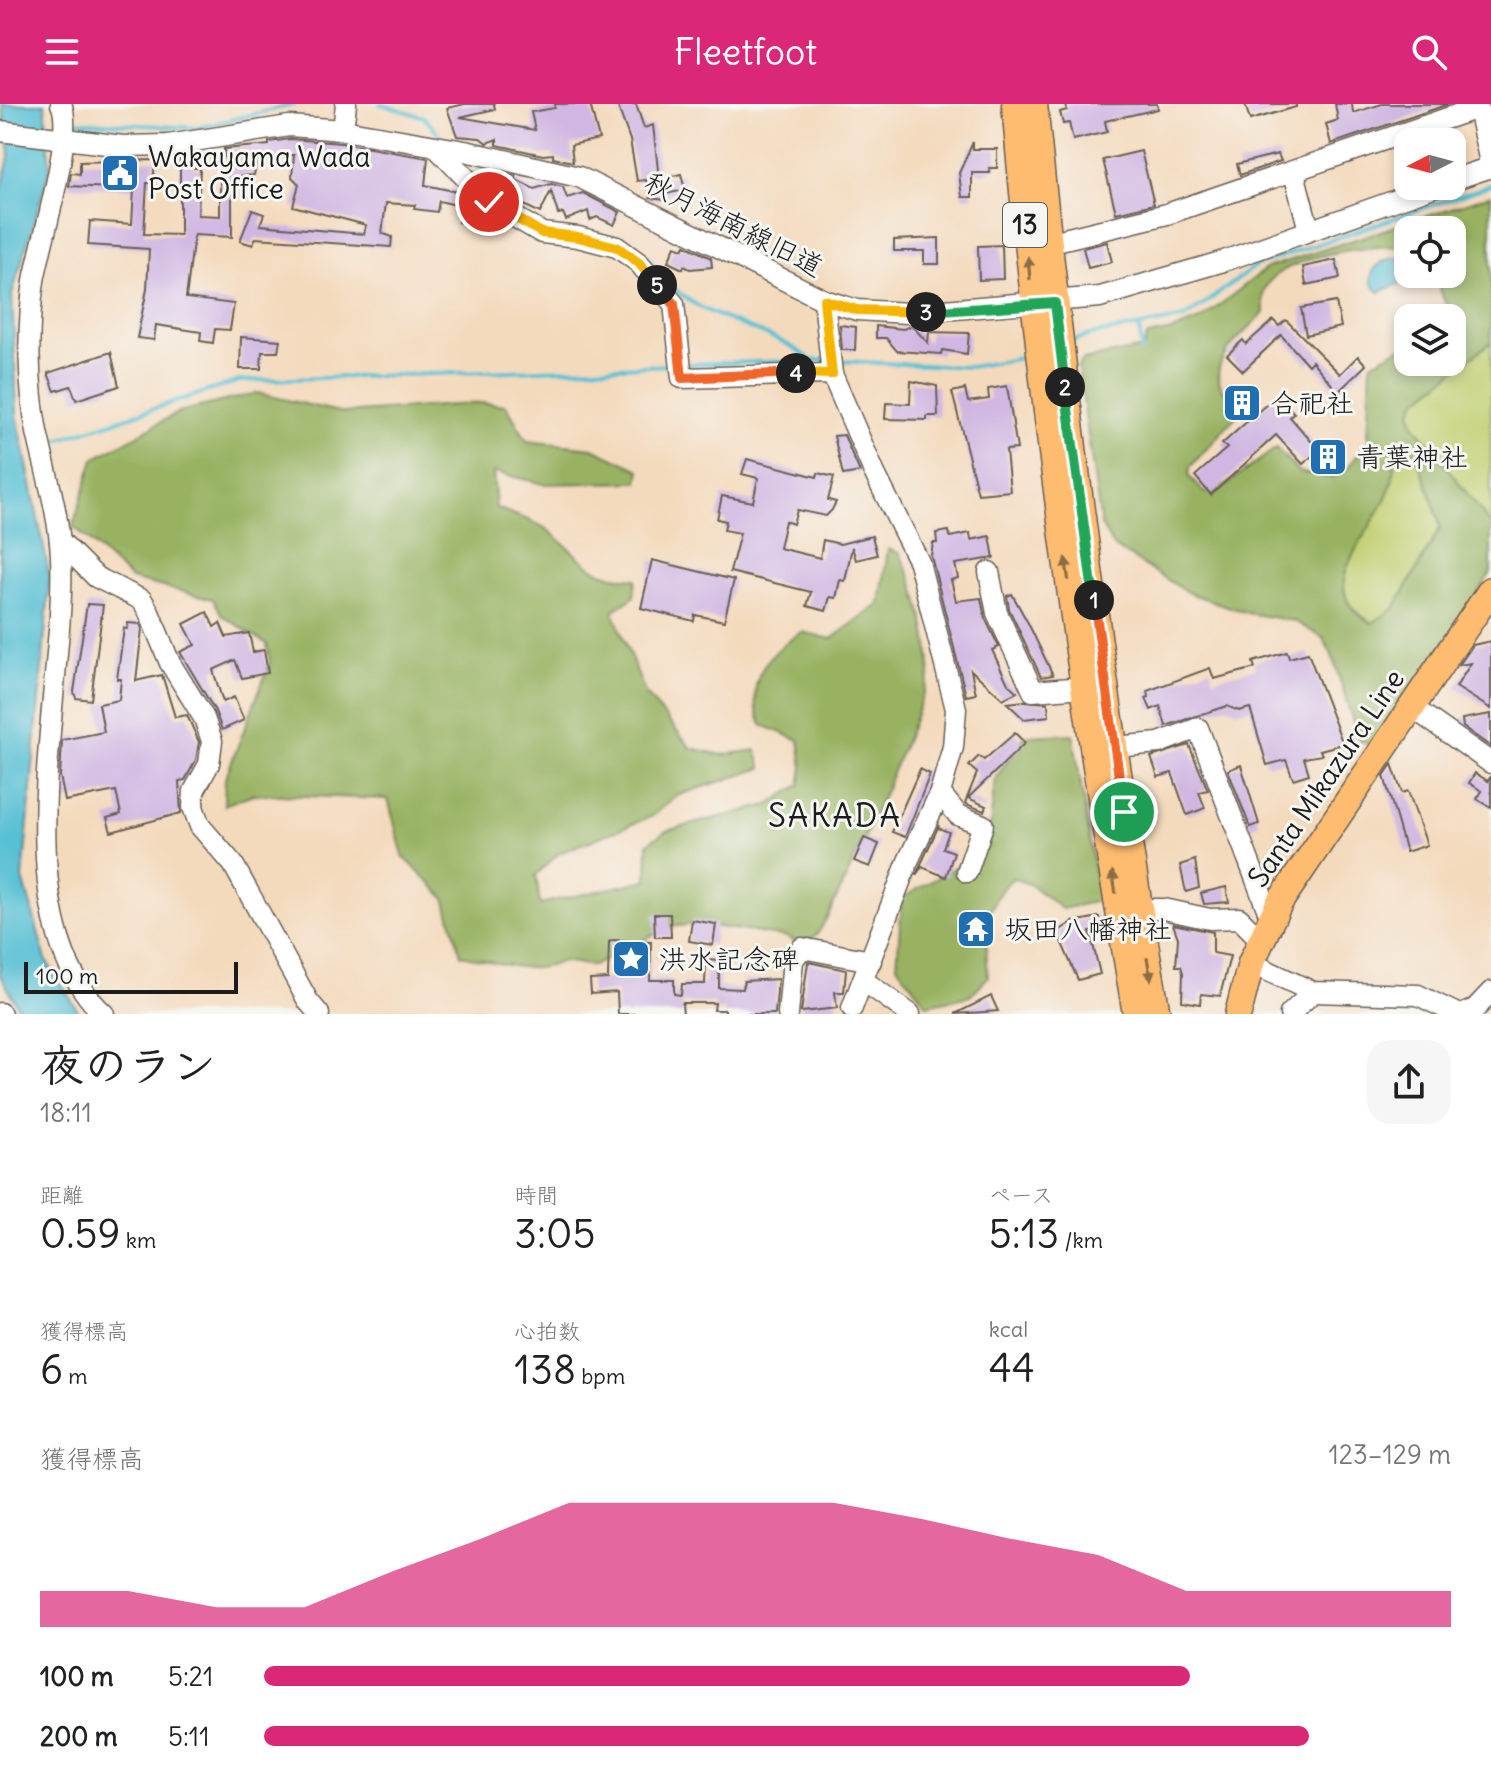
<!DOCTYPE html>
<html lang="ja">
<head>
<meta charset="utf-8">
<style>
  :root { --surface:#fff; --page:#f6f6f6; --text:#202124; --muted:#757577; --accent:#db2777 }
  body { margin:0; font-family:Delius,"Klee One",sans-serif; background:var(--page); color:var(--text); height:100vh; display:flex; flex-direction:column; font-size:30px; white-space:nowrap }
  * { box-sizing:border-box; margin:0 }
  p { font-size:26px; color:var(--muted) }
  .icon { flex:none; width:44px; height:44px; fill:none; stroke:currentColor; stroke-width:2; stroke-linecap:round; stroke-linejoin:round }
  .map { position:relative; height:910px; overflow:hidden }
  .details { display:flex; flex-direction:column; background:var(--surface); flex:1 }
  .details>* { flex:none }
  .needle { width:52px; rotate:264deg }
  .controls { position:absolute; left:1394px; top:24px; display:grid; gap:16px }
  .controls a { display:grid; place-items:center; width:72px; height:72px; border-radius:16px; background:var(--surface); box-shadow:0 4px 12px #0003; font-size:40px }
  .scale { position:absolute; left:24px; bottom:20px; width:214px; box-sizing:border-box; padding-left:8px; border:4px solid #1c1c1c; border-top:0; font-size:22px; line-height:28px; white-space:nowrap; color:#1c1c1c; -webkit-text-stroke:6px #f6f6f2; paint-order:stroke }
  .pin { position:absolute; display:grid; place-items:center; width:68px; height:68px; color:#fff; margin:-34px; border:4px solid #fff; border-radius:50%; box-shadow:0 2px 8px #0007 }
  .km { position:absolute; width:40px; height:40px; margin:-20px; border-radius:50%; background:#222; color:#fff; font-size:22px; line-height:40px; text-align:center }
  .round { display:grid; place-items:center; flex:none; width:84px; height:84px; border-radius:24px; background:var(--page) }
  .headline { display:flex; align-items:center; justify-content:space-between; height:136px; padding:0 40px }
  h1 { font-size:44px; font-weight:600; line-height:60px }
  .figures { display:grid; grid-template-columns:repeat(3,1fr); gap:12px; height:136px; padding:8px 40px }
  .figures div { display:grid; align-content:center }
  .figures b { font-size:40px; font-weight:600 }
  .figures small { font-size:22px; font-weight:400 }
  .figures p { font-size:22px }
  .chart { height:224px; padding:16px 40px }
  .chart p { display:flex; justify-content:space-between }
  .chart svg { width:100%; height:144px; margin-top:8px; fill:var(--accent); opacity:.7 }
  ul { padding:0 40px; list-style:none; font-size:26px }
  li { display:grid; grid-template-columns:128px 96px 1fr; align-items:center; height:60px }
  li i { height:20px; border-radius:10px; background:var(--accent) }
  header { display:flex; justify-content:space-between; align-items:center; height:104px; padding:0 40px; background:var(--accent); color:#fff; font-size:36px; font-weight:600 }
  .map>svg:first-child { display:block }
</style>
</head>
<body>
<header><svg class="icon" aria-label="menu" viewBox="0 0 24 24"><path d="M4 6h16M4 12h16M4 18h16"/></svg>Fleetfoot<svg class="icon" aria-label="search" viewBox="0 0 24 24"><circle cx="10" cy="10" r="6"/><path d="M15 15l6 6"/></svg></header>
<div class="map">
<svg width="1491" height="910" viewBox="0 0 1491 910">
  <rect width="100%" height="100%" fill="#f6f6f2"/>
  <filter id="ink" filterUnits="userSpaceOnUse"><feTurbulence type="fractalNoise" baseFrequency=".0125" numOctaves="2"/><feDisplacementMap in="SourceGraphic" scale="16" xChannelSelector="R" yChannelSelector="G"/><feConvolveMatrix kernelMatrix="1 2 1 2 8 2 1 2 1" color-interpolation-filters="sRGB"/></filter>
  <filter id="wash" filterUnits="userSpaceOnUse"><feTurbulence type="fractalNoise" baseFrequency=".006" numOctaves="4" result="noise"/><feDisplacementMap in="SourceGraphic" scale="32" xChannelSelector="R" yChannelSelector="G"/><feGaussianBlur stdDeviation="1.8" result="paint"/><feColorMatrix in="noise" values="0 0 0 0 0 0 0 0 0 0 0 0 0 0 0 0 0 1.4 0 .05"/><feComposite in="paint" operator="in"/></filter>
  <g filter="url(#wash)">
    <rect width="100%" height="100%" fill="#f4dabd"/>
    <g fill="#c1cf70" stroke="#6e7646" stroke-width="2">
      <polygon points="1491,238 1491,421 1414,320 1411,308 1416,297"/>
      <path d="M1411,345C1418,351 1440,416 1440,424L1395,504L1373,519C1295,476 1400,416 1394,356Z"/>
    </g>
    <g fill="#98b262" stroke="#5a673f" stroke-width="2" fill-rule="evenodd">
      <path d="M1491,91V238L1416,297L1411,308L1414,320L1491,421V469L1374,642L1362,638L1357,631L1332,551L1323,534L1294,517L1247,509L1189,489L1113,442L1101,421L1078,262L1083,256L1143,244L1147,232L1172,227L1202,215L1267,164ZM1408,126H1452V170H1433L1452,214V258H1408V240L1371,259L1368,338L1344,368L1329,374L1299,368L1276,344L1214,390L1204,388L1189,372L1190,363L1240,308C1237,298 1227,292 1221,282C1207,256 1248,226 1264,209C1264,201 1262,190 1265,184C1279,152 1377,138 1408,144ZM1411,345C1418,351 1440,416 1440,424L1395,504L1372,519C1295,477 1400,416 1394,356L1403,347Z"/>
      <path d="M257,289L343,309L482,299L506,301L527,337L593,344L640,366L638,378L544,380L493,368L496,404C513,411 535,416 549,427C585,455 586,472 636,475L634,493L613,507L645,589L691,644L722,651L756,646L762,664L676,692L653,712L559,749L536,771L540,800L647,776L648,739L666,727L768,701L800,681L803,664L799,636L762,621C743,578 766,550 802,528L831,535L880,500L888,445L899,449C916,477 930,533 930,567C930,587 830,819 816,831C812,835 804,838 800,840L787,833L697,820L669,823L593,862L562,857C535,873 489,856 461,851L445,794L403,752L388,695L253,690L224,701L225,675L270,559L267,540L223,512L213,495L131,475L73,422L94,355L179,308Z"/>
      <path d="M1073,630L1099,797L1062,805L1031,781L1013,774C983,798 985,837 988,873L970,892L927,901L897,861L902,794L988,744L995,675L1025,632Z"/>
    </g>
    <g fill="#58c0d4" stroke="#3a6e78" stroke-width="2">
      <polygon points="2,0 45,0 50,64 12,190 17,311 50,474 23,774 46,856 80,910 22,910 0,870 0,93 10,48"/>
      <path d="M1394,154H1408V170H1424L1379,188C1362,173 1377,157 1394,154Z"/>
    </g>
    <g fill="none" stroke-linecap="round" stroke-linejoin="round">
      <g stroke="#58c0d4" stroke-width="4">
        <polyline points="380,0 424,13 443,35"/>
        <polyline points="69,17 197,24 296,0"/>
        <path d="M631,141C654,156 667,182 690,197C727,221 774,227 809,254"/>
        <polyline points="1139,223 1142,248"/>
        <polyline points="1070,238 1090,231 1185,214 1257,161 1491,81"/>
        <polyline points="838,257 970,263 1032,252"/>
        <polyline points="686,260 825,256"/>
        <polyline points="48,339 239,277 673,261"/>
      </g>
    </g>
    <g id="blocks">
      <g fill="#d0b6e2">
        <polygon points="465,0 494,0 495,5 460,13 535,26 531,8 555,4 555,0 590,0 599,35 571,41 573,58 553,54 553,50 543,51 497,41 497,35 487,39 480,34 457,32 447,4"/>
        <polygon points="617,0 636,0 644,24 653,21 659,75 681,70 685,86 665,90 666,96 650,94 646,76 637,77 630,36"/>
        <polygon points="1066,0 1157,0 1158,5 1105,17 1107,28 1073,36 1069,19 1063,20 1060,8 1067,6"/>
        <polygon points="1245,0 1296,0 1296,3 1250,16"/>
        <polygon points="1335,0 1352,0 1353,9 1382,0 1449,0 1331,40 1326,20 1338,16"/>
        <polygon points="290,35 341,39 428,54 425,81 463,89 487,112 484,123 458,118 461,102 439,97 437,108 414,105 415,101 386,99 382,129 392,133 391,143 255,134 253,141 240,137 252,106 264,110 260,121 364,130 366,121 293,102 299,80 292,73 294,51 257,56 254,71 232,73 232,133 194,131 186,194 234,200 230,226 215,225 213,239 200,237 201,228 156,221 154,236 137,234 147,185 149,145 88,141 90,117 132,120 134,85 69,82 71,69 80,70 80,58 155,56 153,79 147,79 144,130 180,131 180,52 195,50 194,64 200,64 198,111 220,112 220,64 226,64 224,45 269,41 269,38"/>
        <polygon points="973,38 973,45 997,45 997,64 989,64 990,69 972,69 972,93 962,93 959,69"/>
        <polygon points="1141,47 1154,100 1116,109 1103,56"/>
        <polygon points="1278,50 1281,57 1240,71 1237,60"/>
        <polygon points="499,68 516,72 516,76 534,85 551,80 563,83 567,94 583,89 620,108 614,121 597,113 590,116 588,107 566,116 563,109 558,110 551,87 540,109 518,98 522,90 503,87 497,81"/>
        <polygon points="939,134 939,160 924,160 924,147 894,147 894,136"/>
        <polygon points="1107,138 1112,158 1088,164 1083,144"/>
        <polygon points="685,141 711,154 712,163 690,165 684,162 683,165 668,158 675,142 683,145"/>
        <polygon points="1002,141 1003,175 979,176 978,142"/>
        <polygon points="1336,156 1340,174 1306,181 1303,163"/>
        <polygon points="1336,198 1341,223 1306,231 1301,204"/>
        <polygon points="1273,216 1279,222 1286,216 1340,270 1358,252 1366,261 1338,288 1312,257 1308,261 1281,231 1243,267 1227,251 1243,236 1246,240"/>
        <polygon points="840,221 856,223 855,246 842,246"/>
        <polygon points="876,222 903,225 912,222 928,239 929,228 969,229 967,250 942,246 941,250 897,247 886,234 876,234"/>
        <polygon points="241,233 280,236 278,248 262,248 261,265 240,265"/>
        <polygon points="111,248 119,282 76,296 71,282 55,287 48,269"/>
        <polygon points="911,277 937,282 938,312 927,312 927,316 885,315 886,299 910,300"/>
        <polygon points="1007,282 1017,345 1006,346 1010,387 978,390 952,288 965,285 968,298 989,295 988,285"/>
        <polygon points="1277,291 1294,309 1290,313 1319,346 1303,360 1276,331 1211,391 1195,372 1227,344 1222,340"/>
        <polygon points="844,331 851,348 860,368 843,371 834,332"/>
        <polygon points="747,355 817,373 818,369 834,373 828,396 836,398 832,406 826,412 797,406 793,420 785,417 779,444 820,454 823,436 840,440 872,432 877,451 856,456 852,443 845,477 840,476 836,494 830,493 826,507 807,502 811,488 730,468 740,429 724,426 726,417 717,415 722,392 753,398 758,374 742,370"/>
        <polygon points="949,427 950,433 970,429 971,436 990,432 994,454 955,460 958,474 951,476 956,497 981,494 985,514 999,543 992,546 1008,580 1017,588 1003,595 971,566 976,590 966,592 931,452 933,439 937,439 936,429"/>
        <polygon points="652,456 734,476 724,517 695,511 694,517 641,504"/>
        <polygon points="1012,490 1028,519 1053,571 1041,573 1009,505 1007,492"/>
        <polygon points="87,500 103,501 91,596 76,594 74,588"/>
        <polygon points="207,508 214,523 220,519 226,533 249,529 253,548 264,546 268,569 242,574 235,556 213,566 223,598 234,593 244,616 222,626 215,607 180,548 195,541 184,520"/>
        <polygon points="128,519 140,520 142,525 136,577 162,571 175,613 187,611 199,638 196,656 185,676 179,677 181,709 111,728 107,714 121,710 116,687 65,697 60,672 62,636 104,628 99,600 119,596 121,575 117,575 124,524 127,525"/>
        <polygon points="1491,537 1491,605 1456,583 1471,559 1459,561 1473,541"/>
        <polygon points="1287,548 1289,554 1308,549 1343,640 1320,646 1322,651 1304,654 1309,670 1293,675 1286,656 1267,661 1250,604 1239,607 1227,602 1166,622 1160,602 1151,606 1146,594 1149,593 1147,587 1210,564 1214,575 1255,564 1253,558"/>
        <polygon points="1025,597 1048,599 1049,612 1024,615 1007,599"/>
        <polygon points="1491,610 1491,643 1463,623 1462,615"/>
        <polygon points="1015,629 1025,639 968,694 986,702 984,707 966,700 965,699 977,669 969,662 979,652 984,656"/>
        <polygon points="1189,641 1208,686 1199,688 1205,704 1187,711 1172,669 1158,673 1151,653"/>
        <polygon points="1392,660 1402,689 1408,687 1427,741 1406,748 1384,672"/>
        <polygon points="1241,661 1259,720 1250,723 1228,666"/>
        <polygon points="920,665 930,670 905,733 892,728"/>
        <polygon points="1475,669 1488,677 1491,672 1491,703 1477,695 1482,687 1469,679"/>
        <polygon points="939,721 938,724 949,728 943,744 954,748 946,773 922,763 916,771"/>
        <polygon points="864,734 879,740 870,763 854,757"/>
        <polygon points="1195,756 1199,784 1186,788 1180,761"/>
        <polygon points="1226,783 1229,798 1204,800 1201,789"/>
        <polygon points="654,810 670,810 671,833 655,833"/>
        <polygon points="1099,813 1101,826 1090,828 1100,870 1078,876 1057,828 1073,818"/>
        <polygon points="692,816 716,820 713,841 689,837"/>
        <polygon points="1173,820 1213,828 1213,849 1230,852 1220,892 1201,890 1200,900 1182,897 1183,869 1181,862 1176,862 1178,834"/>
        <polygon points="613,836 651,838 650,876 674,876 674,890 681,891 682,880 705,880 706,856 719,857 719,884 743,885 744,877 778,875 775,910 725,910 725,906 714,906 715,899 682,899 683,910 618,910 617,888 591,890 590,876 608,875 609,838"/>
        <polygon points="808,858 846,866 844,888 835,888 837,904 801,908"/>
        <polygon points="991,892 998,907 955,910"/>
      </g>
    </g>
  </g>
  <g filter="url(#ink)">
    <use href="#blocks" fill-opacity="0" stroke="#685e54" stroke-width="2"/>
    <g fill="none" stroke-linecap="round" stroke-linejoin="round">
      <g stroke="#685e54" stroke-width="23">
        <g id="minor">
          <path d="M61,0C75,28 40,141 34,177C27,225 28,280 37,328C46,369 59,410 61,452C67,582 0,816 104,910"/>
          <polyline points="343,26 346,0"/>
          <polyline points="0,27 123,42 168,41 289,22 343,26 465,47 579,73 824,196 857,206 907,209 1100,193 1224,157 1436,82"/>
          <polyline points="436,43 489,98 542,129 578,133 617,143 639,159 674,200 682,274 832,270"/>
          <polyline points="1294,69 1309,126"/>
          <polyline points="1452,76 1491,63 1477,0"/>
          <polyline points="1048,139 1167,110 1477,4"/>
          <polyline points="824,196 832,270 875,370 919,458 956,605 953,643 940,689 908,757 852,904"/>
          <polyline points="60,437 96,473 142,496 148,506 170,559 204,614 212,637 209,660 194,687 193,703 200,722 233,760 308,897 319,910"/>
          <polyline points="989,468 997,509 1033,587 1084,583"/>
          <polyline points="1412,603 1491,659"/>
          <polyline points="1115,643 1159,639 1198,624 1271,815"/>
          <polyline points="940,689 958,711 983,721 967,768"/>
          <polyline points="1139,805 1164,805 1210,815 1239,814 1261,836"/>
          <polyline points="1251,859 1313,888 1418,891 1457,910"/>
          <polyline points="864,877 910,910"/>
          <polyline points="0,909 1,910"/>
          <polyline points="788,910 793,856 802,844 871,857"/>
          <polyline points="1290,910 1313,888"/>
          <polyline points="1463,910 1475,905 1491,888"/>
        </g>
      </g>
      <g stroke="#685e54" stroke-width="29">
        <g id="major">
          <path d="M1015,0C1041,305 1085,608 1136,910"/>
          <path d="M1034,0C1065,305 1105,608 1157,910"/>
          <polyline points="1238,910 1251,859 1279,799 1491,486"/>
        </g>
      </g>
      <use href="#minor" stroke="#fff" stroke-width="20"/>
      <use href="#major" stroke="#fdbc6f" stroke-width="26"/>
    </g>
    <defs><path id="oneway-solid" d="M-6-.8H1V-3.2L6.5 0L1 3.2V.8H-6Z" transform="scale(2)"/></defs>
    <g fill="#8c6c46">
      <use href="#oneway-solid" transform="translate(1029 164) rotate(-95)"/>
      <use href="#oneway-solid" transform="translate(1067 465) rotate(-98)"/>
      <use href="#oneway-solid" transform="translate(1114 778) rotate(-99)"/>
      <use href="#oneway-solid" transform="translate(1149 865) rotate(80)"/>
    </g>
  </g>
  <g fill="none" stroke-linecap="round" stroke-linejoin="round" filter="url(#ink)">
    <g stroke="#fff" stroke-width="16">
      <polyline id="split-1" points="1094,496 1124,708"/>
    </g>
    <g stroke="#fff" stroke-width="16">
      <polyline id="split-2" points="1065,283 1094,496"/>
    </g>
    <g stroke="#fff" stroke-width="16">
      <polyline id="split-3" points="926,208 1055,199 1065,283"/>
    </g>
    <g stroke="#fff" stroke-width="16">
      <polyline id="split-4" points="796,269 832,270 824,196 857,206 926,208"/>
    </g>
    <g stroke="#fff" stroke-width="16">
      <polyline id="split-5" points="657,181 674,200 682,274 796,269"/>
    </g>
    <g stroke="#fff" stroke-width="16">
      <polyline id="split-6" points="489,98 542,129 578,133 617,143 639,159 657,181"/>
    </g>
    <use href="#split-1" stroke="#f0652b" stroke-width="10"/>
    <use href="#split-2" stroke="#22a559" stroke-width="10"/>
    <use href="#split-3" stroke="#22a559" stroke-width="10"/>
    <use href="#split-4" stroke="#f5b400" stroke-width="10"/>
    <use href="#split-5" stroke="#f0652b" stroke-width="10"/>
    <use href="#split-6" stroke="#f5b400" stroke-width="10"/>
  </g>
  <defs>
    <g id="civic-square" transform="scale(2)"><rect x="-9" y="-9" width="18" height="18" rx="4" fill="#1f6fb2" stroke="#f6f6f2"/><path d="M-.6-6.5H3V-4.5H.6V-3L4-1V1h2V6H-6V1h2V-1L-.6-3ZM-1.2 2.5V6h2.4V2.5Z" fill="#fff"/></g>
    <g id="building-square" transform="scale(2)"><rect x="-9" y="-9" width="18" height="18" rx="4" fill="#1f6fb2" stroke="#f6f6f2"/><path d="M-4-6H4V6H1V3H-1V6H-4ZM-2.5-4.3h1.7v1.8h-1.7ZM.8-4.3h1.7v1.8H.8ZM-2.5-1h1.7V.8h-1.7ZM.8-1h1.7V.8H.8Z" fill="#fff"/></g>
    <g id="temple-square" transform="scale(2)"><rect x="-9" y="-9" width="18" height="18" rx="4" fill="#1f6fb2" stroke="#f6f6f2"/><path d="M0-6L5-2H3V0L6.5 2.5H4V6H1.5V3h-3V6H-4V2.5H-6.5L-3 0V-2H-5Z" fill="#fff"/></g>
    <g id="sight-square" transform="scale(2)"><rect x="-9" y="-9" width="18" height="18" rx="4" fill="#1f6fb2" stroke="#f6f6f2"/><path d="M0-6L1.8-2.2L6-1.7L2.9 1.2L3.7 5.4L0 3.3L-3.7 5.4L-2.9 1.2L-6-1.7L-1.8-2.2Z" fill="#fff"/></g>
  </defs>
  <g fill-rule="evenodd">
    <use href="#civic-square" x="120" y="69"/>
    <use href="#building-square" x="1242" y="299"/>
    <use href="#building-square" x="1328" y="353"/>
    <use href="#temple-square" x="976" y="825"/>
    <use href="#sight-square" x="631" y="855"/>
  </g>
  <g text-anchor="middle" stroke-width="6" stroke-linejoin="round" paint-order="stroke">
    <rect fill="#f6f6f2" stroke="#5d5d5c" stroke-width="2" x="1003" y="99" width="44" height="44" rx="6"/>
    <g font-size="26" font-weight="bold" fill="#1c1c1c">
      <text x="1025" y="130">13</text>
    </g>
    <g font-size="28" fill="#1c1c1c" stroke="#f6f6f2" text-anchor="start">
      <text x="148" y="63">Wakayama Wada<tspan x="148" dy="32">Post Office</tspan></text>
      <text x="1270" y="309">合祀社</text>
      <text x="1356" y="363">青葉神社</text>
      <text x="1004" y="835">坂田八幡神社</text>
      <text x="659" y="865">洪水記念碑</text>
    </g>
    <g font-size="28" fill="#1c1c1c" stroke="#f6f6f2">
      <text transform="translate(734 120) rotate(27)" y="10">秋月海南線旧道</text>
      <text transform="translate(1326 674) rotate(-56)" y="10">Santa Mikazura Line</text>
    </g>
    <g font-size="32" letter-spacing="2" fill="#1c1c1c" stroke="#f6f6f2">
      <text x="835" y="723">SAKADA</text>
    </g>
  </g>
</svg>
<div class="controls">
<a><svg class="needle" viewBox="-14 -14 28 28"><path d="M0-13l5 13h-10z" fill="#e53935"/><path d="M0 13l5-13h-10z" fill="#757577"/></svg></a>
<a><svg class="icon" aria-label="locate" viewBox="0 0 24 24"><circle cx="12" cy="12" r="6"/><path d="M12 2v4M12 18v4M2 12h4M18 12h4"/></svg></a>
<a><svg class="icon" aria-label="layers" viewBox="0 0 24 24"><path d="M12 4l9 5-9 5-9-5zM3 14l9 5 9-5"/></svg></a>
</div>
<div class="scale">100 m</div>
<div class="pin" style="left:1124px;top:708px;background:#1e9e55"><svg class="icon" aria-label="arrive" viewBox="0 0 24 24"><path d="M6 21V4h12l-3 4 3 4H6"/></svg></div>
<div class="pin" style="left:489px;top:98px;background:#d93025"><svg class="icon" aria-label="check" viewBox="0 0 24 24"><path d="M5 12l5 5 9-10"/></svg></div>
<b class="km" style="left:1094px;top:496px">1</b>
<b class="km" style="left:1065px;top:283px">2</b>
<b class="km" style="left:926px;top:208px">3</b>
<b class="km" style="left:796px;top:269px">4</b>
<b class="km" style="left:657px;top:181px">5</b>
</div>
<section class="details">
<div class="headline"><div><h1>夜のラン</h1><p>18:11</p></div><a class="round"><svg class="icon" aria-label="share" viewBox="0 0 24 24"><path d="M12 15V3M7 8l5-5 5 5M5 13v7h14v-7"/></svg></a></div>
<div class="figures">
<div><p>距離</p><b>0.59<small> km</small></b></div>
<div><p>時間</p><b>3:05</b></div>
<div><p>ペース</p><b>5:13<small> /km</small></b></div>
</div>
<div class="figures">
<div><p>獲得標高</p><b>6<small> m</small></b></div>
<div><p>心拍数</p><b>138<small> bpm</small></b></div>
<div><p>kcal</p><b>44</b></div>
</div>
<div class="chart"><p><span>獲得標高</span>123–129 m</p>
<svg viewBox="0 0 160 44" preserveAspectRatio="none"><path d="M0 44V33L10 33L20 38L30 38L40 27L50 17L60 6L70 6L80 6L90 6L100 11L110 17L120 22L130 33L140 33L150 33L160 33V44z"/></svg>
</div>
<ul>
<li><b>100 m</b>5:21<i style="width:78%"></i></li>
<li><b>200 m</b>5:11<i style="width:88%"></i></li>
</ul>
</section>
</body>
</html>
